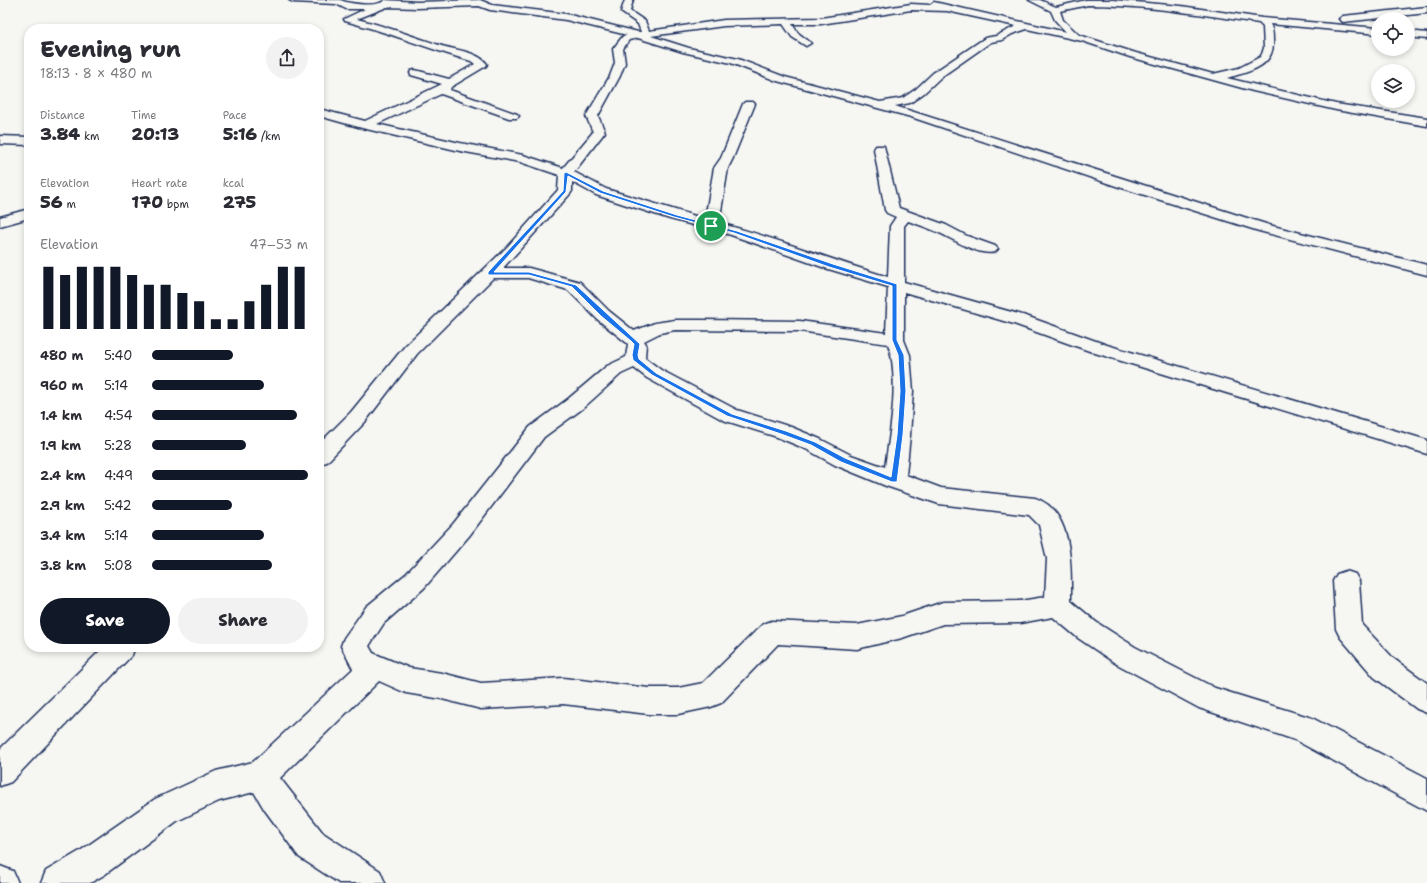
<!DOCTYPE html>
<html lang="en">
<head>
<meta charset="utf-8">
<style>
  :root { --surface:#fff; --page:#f2f2f3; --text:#2b2b33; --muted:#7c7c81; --accent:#111827 }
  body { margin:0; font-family:"Shantell Sans",sans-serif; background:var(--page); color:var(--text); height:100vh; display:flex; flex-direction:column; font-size:15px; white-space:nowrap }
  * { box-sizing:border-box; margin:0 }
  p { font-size:13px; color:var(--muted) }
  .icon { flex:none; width:22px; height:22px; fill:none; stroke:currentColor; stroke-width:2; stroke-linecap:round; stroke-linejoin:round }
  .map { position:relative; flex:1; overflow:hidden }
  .details { position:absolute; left:24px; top:24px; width:300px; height:628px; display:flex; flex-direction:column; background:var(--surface); border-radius:16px; box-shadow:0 2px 6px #0003 }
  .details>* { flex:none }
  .fabs { position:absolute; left:1371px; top:12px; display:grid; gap:8px }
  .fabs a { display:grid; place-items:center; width:44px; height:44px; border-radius:50%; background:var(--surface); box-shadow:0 2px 6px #0003; font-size:20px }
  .pin { position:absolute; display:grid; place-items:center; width:34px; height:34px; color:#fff; margin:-17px; border:2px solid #fff; border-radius:50%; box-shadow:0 1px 4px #0007 }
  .round { display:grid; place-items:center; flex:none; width:42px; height:42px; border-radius:21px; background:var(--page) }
  .headline { display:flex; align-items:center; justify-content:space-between; height:68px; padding:0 16px }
  h1 { font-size:22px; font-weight:800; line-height:30px }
  .figures { display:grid; grid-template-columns:repeat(3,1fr); gap:6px; height:68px; padding:4px 16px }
  .figures div { display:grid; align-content:center }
  .figures b { font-size:17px; font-weight:800 }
  .figures small { font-size:11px; font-weight:400 }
  .figures p { font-size:11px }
  .chart { height:112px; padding:8px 16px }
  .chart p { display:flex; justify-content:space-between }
  .chart svg { width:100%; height:72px; margin-top:4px; stroke:var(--accent); stroke-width:6 }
  .cta { display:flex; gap:8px; margin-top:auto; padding:8px 16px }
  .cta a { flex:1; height:46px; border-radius:24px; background:var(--accent); color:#fff; font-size:16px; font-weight:800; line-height:46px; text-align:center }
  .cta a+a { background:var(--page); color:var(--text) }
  ul { padding:0 16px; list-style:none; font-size:13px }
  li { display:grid; grid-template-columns:64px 48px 1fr; align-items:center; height:30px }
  li i { height:10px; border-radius:5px; background:var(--accent) }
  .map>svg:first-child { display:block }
</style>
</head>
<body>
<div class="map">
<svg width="1427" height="883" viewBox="0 0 1427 883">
  <rect width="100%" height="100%" fill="#f6f6f2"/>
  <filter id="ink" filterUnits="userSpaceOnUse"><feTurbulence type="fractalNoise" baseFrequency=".025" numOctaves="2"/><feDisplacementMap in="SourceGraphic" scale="8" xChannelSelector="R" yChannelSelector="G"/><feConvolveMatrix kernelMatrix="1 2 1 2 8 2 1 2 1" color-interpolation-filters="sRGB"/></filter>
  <g filter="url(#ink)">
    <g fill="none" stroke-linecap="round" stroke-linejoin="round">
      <polygon fill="#528aa1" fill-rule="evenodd" points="933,118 937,118 977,132 973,133 933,120"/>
      <g stroke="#1b2f5e" stroke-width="3">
        <g id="minor">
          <path d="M289,0H340C350,4 377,8 385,0L417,2L480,0L492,5L566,14L638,32H641L638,24L621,12L625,0H633L630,11L645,21L649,31L724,20L821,18L911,4L930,5L934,2L1066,32L1055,20L1051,11L1029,0H1040L1056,7L1086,0H1112L1181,6L1262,18L1378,28V34L1270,24C1273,29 1273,35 1273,40C1275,67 1249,72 1227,78L1336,104L1427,118V126L1336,110L1253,91L1130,57L1082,41L1027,29L1012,34L1002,40L991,42L941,77L924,93L910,103L895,106L1269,225L1427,265V275L1259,231L1116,186L911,117L777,81L731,63L683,52L638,38L629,40L623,49L625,63L620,76L598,116L605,132L574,172L606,189L705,219L714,168L721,158L743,104L745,102H753L755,104L733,158L728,168L719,223C776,238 831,260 888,277L890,226L896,217L887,213L885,210L874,149L876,146H884L899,208L946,225L967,236L995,246L998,249L995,252C978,257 951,237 935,231C926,227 917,224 908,221L904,226V282L1026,316L1107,345L1427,440V454L1095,353L1014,324L904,292V340L910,355L913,391L910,435L906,475L941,488L1035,498C1074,511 1071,568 1071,601L1096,622L1135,647L1215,688L1312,718L1427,778V811L1295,740L1199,708L1115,663L1078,638L1053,617L1020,623L943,624L902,638L857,649L778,644L721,703L711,707L678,714H649L563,704L481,709L442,699L406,693L379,681L280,778L323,833L380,871L385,883H339L299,857L264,809L254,792L219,801L177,821L104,875L90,883H41L46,871L80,851L155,799L216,771L253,762L353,669L341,646L344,638L366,607L406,574L453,524L530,427L568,399L607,366L626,357L628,344L627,343L597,319L568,290L528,278H493L417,354L365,422L327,462L319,464V444L351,412L405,346L507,247L558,190L559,175L520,162L460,151L362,128L319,116V109L365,121L442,84L411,75L410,73L411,71L415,70L449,79L475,64L471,61C429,49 388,32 345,21L344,19L365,9H346L336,4L293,2ZM1088,5C1145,5 1203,15 1259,23L1263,27L1264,48L1262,54L1260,57L1239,68L1213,74L1136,53L1079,35L1063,20L1060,11ZM479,6L490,10L566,20L627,35L623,36L613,49L615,63L610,76L586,116L593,132L563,168L523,155L460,143L377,124L441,94L509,118H517L519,116L517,114L450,90L451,87L486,66L487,64C477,51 453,50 439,45C412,36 385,26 357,19L387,7L417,8ZM911,10L947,11L1016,26L996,36L985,38L933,73L916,89L903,98L880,102L785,77L738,59L689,48L651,36L724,26L783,24L792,37L806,46L811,43L798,33L792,24H821ZM572,182L596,195L670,219L731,235L825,268L888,287L886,333L800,321L701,320H675L655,323L634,331L609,311L580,282L529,268H503L570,194L572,191ZM675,330L800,331L888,344C900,377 890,433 885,467L851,455L820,439L791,427L737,410L661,370L645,358L646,344L644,341L660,333ZM634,368L647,378L723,420L777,437L806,449L835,465L886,486L939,504L1029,515L1039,525L1047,559L1045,597L1020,601L943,602L902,616L857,625L772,621L763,624L703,683L678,688H649L563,678L481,683L442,673L409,668L373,653L369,646L384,623L424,588L469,536L544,437L582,409L621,374Z"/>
          <polygon points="1427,7 1427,13 1343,22 1339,19 1343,16"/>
          <polygon points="1408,31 1427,33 1427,39 1408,37"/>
          <polygon points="0,136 29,137 29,145 0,144"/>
          <polygon points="29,209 29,218 0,226 0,217"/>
          <polygon points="1346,571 1355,574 1359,581 1362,625 1394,659 1427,683 1427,713 1417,709 1374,677 1340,637 1336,629 1333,581 1337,574"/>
          <polygon points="104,647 135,647 132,655 11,782 0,786 0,749"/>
          <polygon points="0,866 13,871 18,883 0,883"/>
        </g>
      </g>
      <use href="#minor" fill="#f6f6f2" fill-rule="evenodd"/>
    </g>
  </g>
  <path fill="#1a73e8" stroke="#fff" fill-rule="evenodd" d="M566,172L603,191L677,215L737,231L833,264L897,284V340L904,355L906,391L903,435L897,482H892L841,462L811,445L781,434L727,416L652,375L633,360L632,355L634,344L631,341L601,316L572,287L529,275H488V272L563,191L564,173ZM568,176L600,193L674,217L734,233L829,267L892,286V340L898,355L900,391L897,435L891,477L845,458L815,442L786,431L732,414L656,373L639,359L638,355L640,344L576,285L529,272H494L566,192Z"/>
</svg>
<div class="fabs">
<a><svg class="icon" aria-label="locate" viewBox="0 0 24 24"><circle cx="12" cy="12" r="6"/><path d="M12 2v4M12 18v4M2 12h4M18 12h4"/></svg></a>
<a><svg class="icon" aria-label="layers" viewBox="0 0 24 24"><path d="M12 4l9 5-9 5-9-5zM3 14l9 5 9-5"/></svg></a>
</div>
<div class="pin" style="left:711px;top:226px;background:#1e9e55"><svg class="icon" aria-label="arrive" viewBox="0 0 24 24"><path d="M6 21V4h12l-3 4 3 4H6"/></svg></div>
<section class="details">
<div class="headline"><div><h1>Evening run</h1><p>18:13 · 8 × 480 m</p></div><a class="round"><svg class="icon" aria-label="share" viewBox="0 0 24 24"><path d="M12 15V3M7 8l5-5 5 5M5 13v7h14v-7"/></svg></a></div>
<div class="figures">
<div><p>Distance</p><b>3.84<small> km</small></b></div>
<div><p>Time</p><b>20:13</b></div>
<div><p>Pace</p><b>5:16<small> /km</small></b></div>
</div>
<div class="figures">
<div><p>Elevation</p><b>56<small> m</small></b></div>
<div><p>Heart rate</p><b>170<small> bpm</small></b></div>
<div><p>kcal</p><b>275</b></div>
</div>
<div class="chart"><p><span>Elevation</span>47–53 m</p>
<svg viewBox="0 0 160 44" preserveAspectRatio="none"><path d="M5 44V6M15 44V11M25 44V6M35 44V6M45 44V6M55 44V11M65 44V17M75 44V17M85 44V22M95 44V27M105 44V38M115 44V38M125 44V27M135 44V17M145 44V6M155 44V6"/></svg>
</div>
<ul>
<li><b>480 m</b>5:40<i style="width:52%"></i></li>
<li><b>960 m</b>5:14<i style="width:72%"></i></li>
<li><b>1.4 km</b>4:54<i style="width:93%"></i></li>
<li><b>1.9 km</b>5:28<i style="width:60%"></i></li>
<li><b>2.4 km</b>4:49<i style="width:100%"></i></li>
<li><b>2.9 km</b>5:42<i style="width:51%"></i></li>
<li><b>3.4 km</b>5:14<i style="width:72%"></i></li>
<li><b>3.8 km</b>5:08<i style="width:77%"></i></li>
</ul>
<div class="cta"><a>Save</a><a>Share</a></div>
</section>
</div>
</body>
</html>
